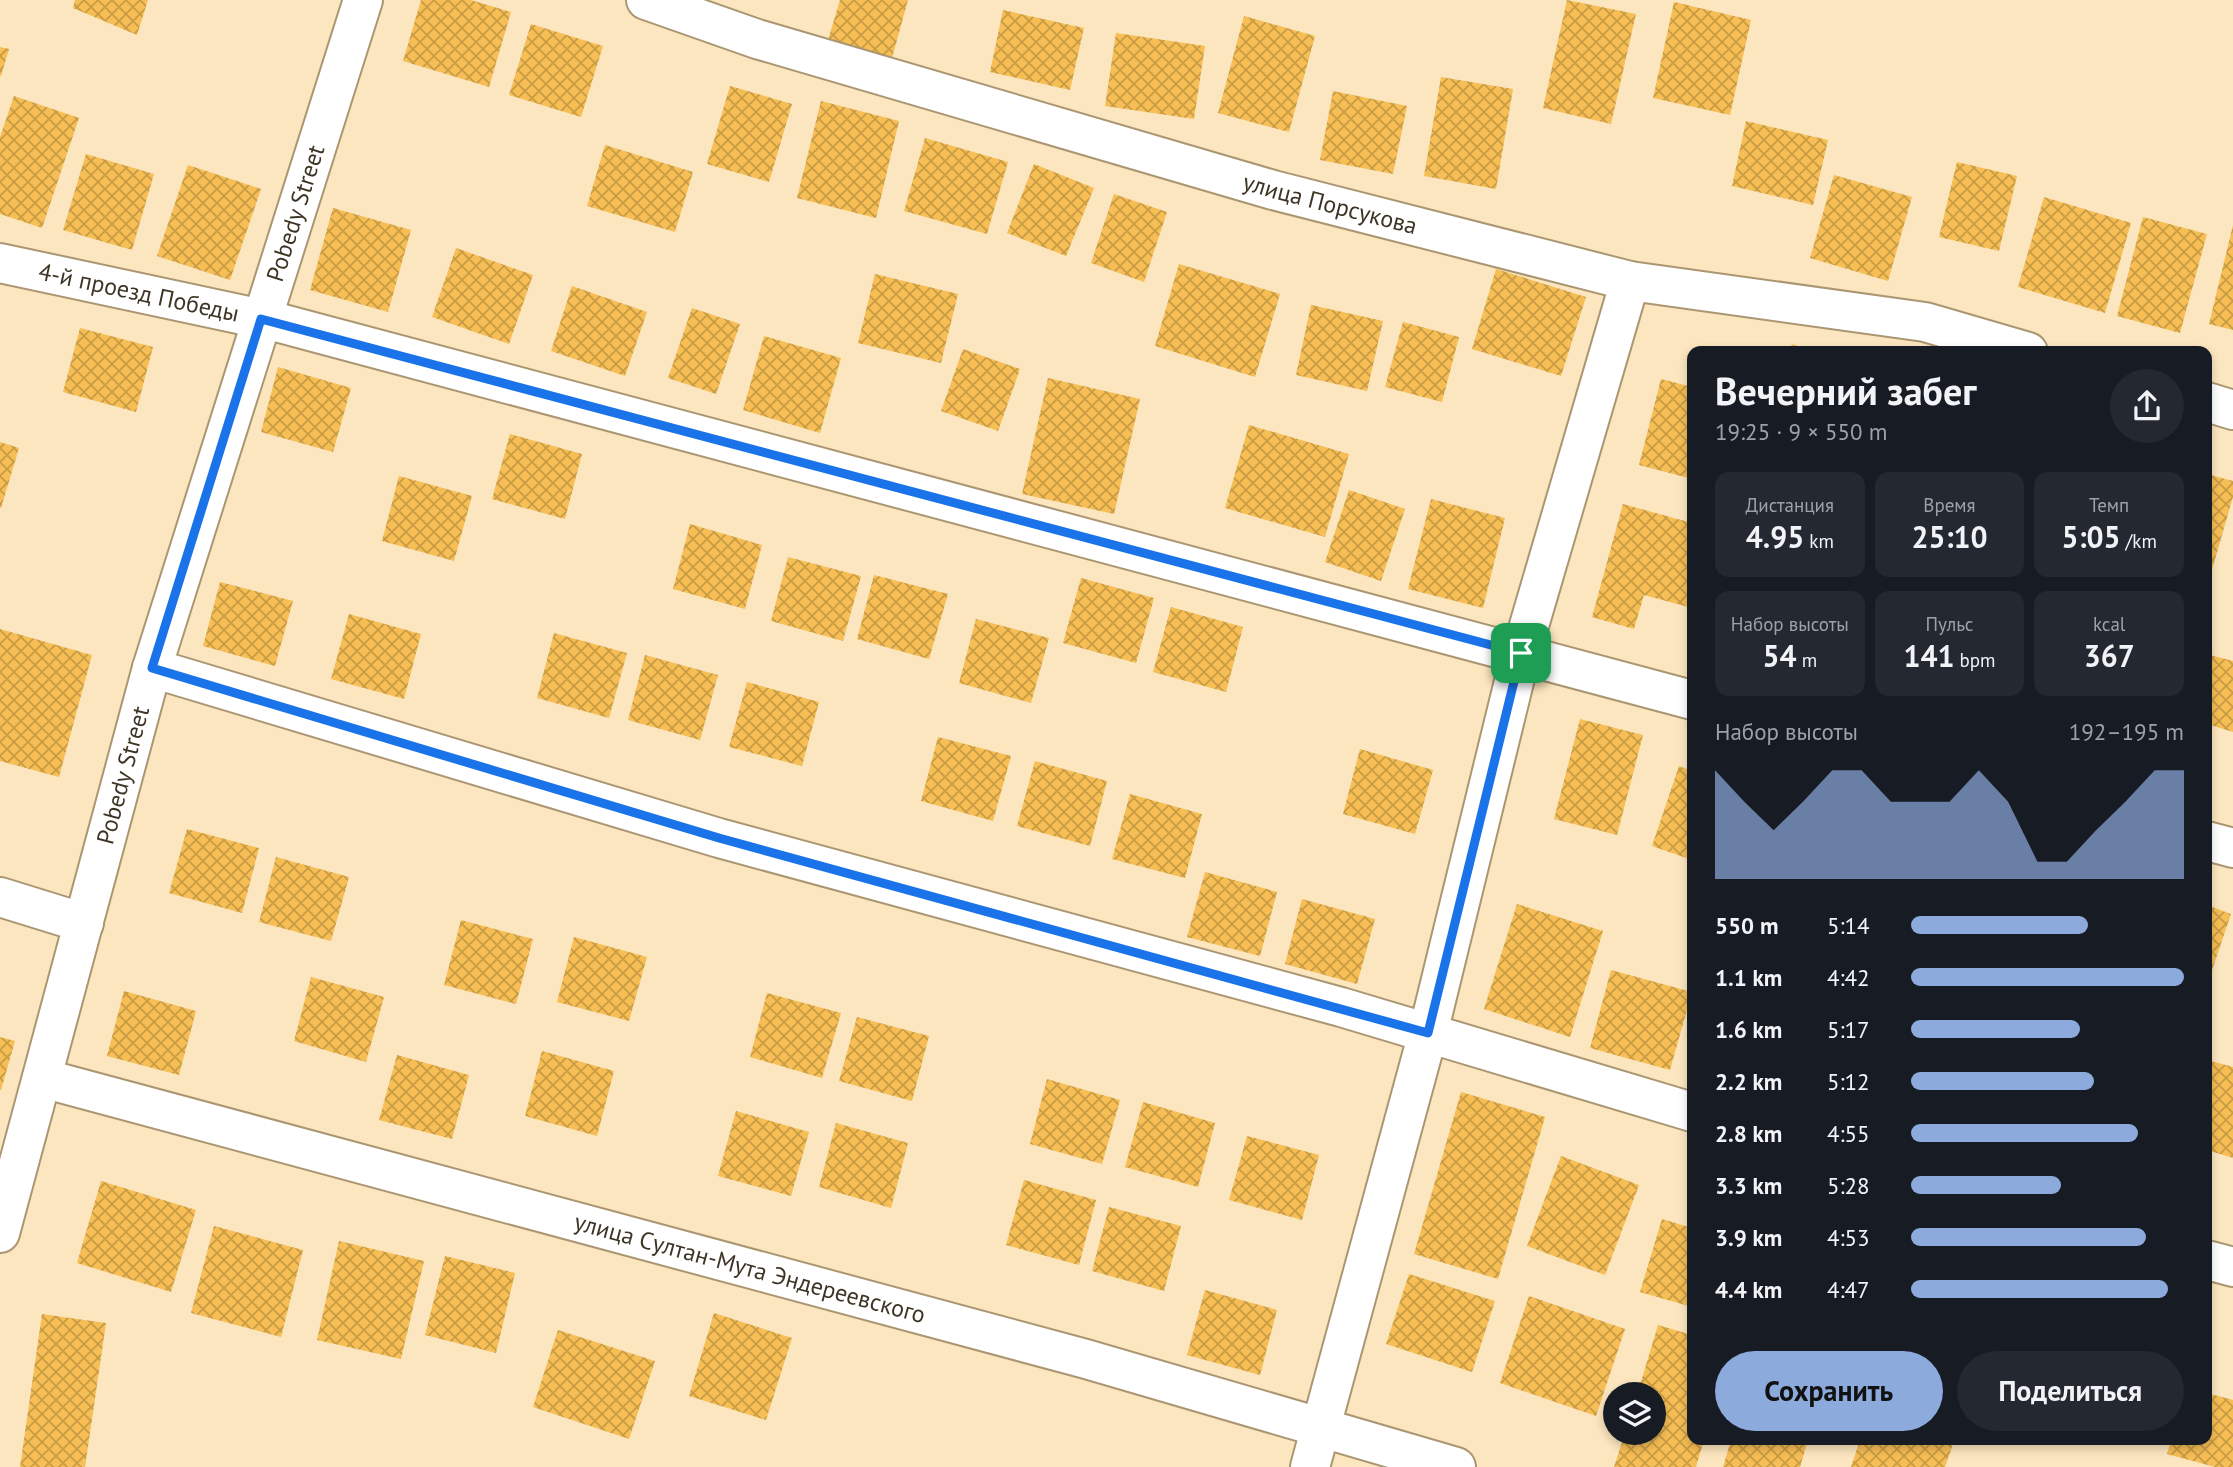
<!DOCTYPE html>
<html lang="ru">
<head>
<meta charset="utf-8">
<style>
  :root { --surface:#171b24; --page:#242831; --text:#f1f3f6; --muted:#9ea1a6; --accent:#8daadc }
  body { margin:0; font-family:"PT Sans",sans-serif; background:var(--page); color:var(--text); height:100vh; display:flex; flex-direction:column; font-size:26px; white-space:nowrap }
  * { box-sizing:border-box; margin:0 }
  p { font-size:23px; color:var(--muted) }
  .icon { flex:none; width:38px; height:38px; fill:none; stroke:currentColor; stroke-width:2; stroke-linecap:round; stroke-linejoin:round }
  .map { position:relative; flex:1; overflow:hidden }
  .panel { position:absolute; left:1687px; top:346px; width:525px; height:1099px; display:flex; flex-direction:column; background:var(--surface); border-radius:14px; box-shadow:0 4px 10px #0003 }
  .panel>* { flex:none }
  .buttons { position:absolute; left:1603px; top:1382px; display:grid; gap:14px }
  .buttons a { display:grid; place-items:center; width:63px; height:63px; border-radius:50%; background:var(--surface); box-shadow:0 4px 10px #0003; font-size:35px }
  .pin { position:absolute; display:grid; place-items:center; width:60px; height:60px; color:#fff; margin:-30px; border-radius:14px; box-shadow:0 4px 10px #0006 }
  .round { display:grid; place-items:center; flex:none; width:74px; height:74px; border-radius:37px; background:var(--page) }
  .headline { display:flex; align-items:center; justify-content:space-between; height:119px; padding:0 28px }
  h1 { font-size:38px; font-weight:700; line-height:52px }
  .metrics { display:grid; grid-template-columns:repeat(3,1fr); gap:10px; height:119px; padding:7px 28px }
  .metrics div { display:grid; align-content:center; border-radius:14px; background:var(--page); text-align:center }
  .metrics b { font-size:30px; font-weight:700 }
  .metrics small { font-size:19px; font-weight:400 }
  .metrics p { font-size:19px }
  .chart { height:196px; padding:14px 28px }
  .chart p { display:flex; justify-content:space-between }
  .chart svg { width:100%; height:126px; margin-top:7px; fill:var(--accent); opacity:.7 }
  .primary-button { display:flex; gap:14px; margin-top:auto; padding:14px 28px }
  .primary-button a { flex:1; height:80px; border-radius:42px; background:var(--accent); color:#111; font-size:28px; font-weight:700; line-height:80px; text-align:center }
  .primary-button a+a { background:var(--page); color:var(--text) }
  ul { padding:0 28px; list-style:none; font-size:23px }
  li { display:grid; grid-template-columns:112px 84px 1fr; align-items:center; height:52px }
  li i { height:18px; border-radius:9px; background:var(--accent) }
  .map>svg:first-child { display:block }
</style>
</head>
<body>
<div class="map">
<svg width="2233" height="1467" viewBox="0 0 2233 1467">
  <defs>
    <pattern id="building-cross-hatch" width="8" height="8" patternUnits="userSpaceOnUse" patternTransform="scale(1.75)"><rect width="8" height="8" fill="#f6be54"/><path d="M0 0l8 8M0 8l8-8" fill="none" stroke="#c89b45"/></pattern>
  </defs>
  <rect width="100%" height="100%" fill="#fce6bf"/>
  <g fill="url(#building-cross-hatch)">
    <polygon points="75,0 148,0 137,35 73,8"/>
    <polygon points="421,0 471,0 511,12 489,87 403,61"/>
    <polygon points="840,0 908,0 892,58 828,40"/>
    <polygon points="1567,0 1636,14 1611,124 1543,108"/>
    <polygon points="1674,2 1751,20 1730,115 1653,98"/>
    <polygon points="1003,10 1084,28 1070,90 990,72"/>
    <polygon points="1244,16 1315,36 1289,132 1218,113"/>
    <polygon points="531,24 603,46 581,117 509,95"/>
    <polygon points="1116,33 1205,46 1194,119 1105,106"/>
    <polygon points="0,47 9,49 1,76 0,76"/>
    <polygon points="1441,77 1513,89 1496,189 1424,176"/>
    <polygon points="730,86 792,104 769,182 707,164"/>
    <polygon points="1333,91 1407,106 1393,174 1320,160"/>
    <polygon points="14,96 79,118 42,228 0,214 0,137"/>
    <polygon points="821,101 899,121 876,218 797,198"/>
    <polygon points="1746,121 1828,140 1813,205 1732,186"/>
    <polygon points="925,138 1008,162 987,234 904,211"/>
    <polygon points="605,145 693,172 675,232 587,206"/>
    <polygon points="86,154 154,174 132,250 63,230"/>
    <polygon points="1957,162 2017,176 1999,251 1939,237"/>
    <polygon points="1034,164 1094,188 1066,256 1007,233"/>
    <polygon points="188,165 261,189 230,280 157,256"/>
    <polygon points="1834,175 1912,197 1888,281 1810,258"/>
    <polygon points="1114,194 1167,212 1144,282 1091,263"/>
    <polygon points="2044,197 2131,223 2105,313 2018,287"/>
    <polygon points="333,208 411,230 388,312 310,290"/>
    <polygon points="2143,217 2207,234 2180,333 2117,316"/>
    <polygon points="2233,225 2233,330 2209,324"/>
    <polygon points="456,248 533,275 509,344 432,317"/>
    <polygon points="1179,264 1280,294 1255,377 1155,346"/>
    <polygon points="1496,269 1586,297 1561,376 1472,349"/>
    <polygon points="875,274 958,294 941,363 858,343"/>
    <polygon points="572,286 647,312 625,376 551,351"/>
    <polygon points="1311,305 1383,321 1367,391 1296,375"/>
    <polygon points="692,308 740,324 716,394 668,378"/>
    <polygon points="1403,322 1459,337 1442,402 1385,387"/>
    <polygon points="80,328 153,347 136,412 63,392"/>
    <polygon points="764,336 841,358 820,433 743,410"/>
    <polygon points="1792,344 1813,352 1789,352"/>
    <polygon points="963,349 1020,369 998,431 941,411"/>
    <polygon points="278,367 351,388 333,452 261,432"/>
    <polygon points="1048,378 1140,399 1114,514 1022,494"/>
    <polygon points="1661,379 1692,387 1692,479 1639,465"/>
    <polygon points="1249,425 1349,454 1325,537 1225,508"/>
    <polygon points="510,434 582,454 565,519 492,499"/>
    <polygon points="0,442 19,448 1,508 0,508"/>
    <polygon points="2207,474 2233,481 2233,497 2211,573 2207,572"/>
    <polygon points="399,476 472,496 454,561 382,541"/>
    <polygon points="1349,490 1405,509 1381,581 1325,562"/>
    <polygon points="1431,499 1505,518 1483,608 1408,589"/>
    <polygon points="1623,504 1692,523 1692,608 1644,595 1634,629 1592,617"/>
    <polygon points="690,524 762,545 745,609 673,589"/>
    <polygon points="788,557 861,576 843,641 771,621"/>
    <polygon points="874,575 948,594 929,659 857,639"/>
    <polygon points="1081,578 1154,598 1136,663 1063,643"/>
    <polygon points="220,582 293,601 275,666 203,646"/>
    <polygon points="1171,607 1243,627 1226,692 1153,672"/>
    <polygon points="349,614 421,634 404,699 331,679"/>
    <polygon points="976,619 1049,638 1031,703 959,683"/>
    <polygon points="0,629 92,655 59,777 0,761"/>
    <polygon points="554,633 627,653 609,718 537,698"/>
    <polygon points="645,655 718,675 700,740 628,720"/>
    <polygon points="2210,655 2233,661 2233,732 2207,724 2207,665"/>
    <polygon points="747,682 819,702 802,766 729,747"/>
    <polygon points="1580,719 1643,735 1617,835 1554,819"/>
    <polygon points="938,737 1011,756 993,821 921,801"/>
    <polygon points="1360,749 1433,770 1415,834 1343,814"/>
    <polygon points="1035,761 1107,781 1090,846 1017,826"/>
    <polygon points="1679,766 1692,771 1692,860 1652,846"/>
    <polygon points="1130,794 1202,814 1185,878 1112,859"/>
    <polygon points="187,829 259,848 242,913 169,893"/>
    <polygon points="276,857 349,877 331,941 259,922"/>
    <polygon points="1205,872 1277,892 1260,956 1187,937"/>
    <polygon points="1302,899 1375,919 1357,984 1285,964"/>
    <polygon points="1517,904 1603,931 1570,1037 1484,1009"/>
    <polygon points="2207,905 2231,914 2207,985"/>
    <polygon points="461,920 533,939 516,1004 444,985"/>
    <polygon points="574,937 647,957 629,1021 557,1002"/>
    <polygon points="1611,970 1692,992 1670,1070 1590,1048"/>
    <polygon points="311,977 384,997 366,1062 294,1041"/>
    <polygon points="124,991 196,1011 179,1075 107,1056"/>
    <polygon points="767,993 841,1013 822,1078 750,1057"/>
    <polygon points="857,1017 929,1036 912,1101 839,1081"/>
    <polygon points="0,1037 15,1041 1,1090 0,1090"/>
    <polygon points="542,1051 614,1071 597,1136 525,1116"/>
    <polygon points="397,1055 469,1075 452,1139 379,1120"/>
    <polygon points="2207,1060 2233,1067 2233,1158 2207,1150"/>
    <polygon points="1047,1079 1120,1100 1102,1164 1030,1144"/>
    <polygon points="1461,1092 1545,1117 1498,1279 1414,1254"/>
    <polygon points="1143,1102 1215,1123 1198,1187 1125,1167"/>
    <polygon points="736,1111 809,1132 791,1196 718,1176"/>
    <polygon points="836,1123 908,1143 891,1208 819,1187"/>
    <polygon points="1247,1136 1319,1155 1302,1220 1229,1200"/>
    <polygon points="1561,1156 1639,1185 1605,1275 1527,1246"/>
    <polygon points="1024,1180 1096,1200 1079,1265 1006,1245"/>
    <polygon points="101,1181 196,1210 171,1292 77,1263"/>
    <polygon points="1109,1207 1181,1226 1164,1291 1092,1271"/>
    <polygon points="1662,1219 1692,1228 1692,1307 1640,1292"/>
    <polygon points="214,1226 303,1250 281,1337 191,1313"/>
    <polygon points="339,1241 424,1261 401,1359 317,1340"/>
    <polygon points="445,1256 515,1273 496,1353 425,1335"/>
    <polygon points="1409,1274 1495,1301 1472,1372 1386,1344"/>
    <polygon points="1205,1290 1277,1310 1260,1375 1187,1355"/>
    <polygon points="1529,1296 1625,1329 1596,1416 1500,1383"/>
    <polygon points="714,1313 792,1338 766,1420 689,1396"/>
    <polygon points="42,1314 106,1323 85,1467 20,1467"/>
    <polygon points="1658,1325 1692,1335 1692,1440 1704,1440 1696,1467 1614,1467 1625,1433 1654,1433 1654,1395 1637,1395"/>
    <polygon points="558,1330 655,1361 629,1439 533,1407"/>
    <polygon points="2207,1393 2233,1400 2233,1467 2215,1467 2167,1454 2171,1440 2207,1440"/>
    <polygon points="1731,1440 1808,1440 1800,1467 1723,1467"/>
    <polygon points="1860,1440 1952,1440 1954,1441 1945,1467 1851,1467"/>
  </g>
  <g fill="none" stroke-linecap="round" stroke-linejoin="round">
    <g stroke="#ab9672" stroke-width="42">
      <g id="street">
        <path id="s1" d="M646,0L757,39L1273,190L1630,281L1925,322L2028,352"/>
        <path id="s2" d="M0,263L276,322L1692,700"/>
        <polyline points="2207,402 2233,410"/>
        <polyline points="152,668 719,838 1341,1007 1692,1112"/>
        <polyline points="2207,841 2233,848"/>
        <polyline points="0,897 84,923"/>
        <path id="s3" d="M42,1078L1086,1359L1456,1467"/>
        <path id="s4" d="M0,1233L152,668L363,0"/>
        <polyline points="2207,1260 2233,1267"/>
        <polyline points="1310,1467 1428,1033 1521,653 1630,281"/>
      </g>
    </g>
    <use href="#street" stroke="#fff" stroke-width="38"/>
  </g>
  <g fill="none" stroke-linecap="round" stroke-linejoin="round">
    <g stroke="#fff" stroke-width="14">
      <polygon id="route" points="261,319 1521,653 1428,1033 719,838 152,668"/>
    </g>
    <use href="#route" stroke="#1a73e8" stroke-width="9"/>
  </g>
  <g text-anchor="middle" stroke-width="5" stroke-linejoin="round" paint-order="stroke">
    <g font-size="24" fill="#3d3425" stroke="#fef5e6">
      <text dy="8" stroke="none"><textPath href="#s1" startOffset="714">улица Порсукова</textPath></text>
      <text dy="8" stroke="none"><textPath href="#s4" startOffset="1062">Pobedy Street</textPath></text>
      <text dy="8" stroke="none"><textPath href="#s2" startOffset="142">4-й проезд Победы</textPath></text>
      <text dy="8" stroke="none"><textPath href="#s4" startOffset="474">Pobedy Street</textPath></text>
      <text dy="8" stroke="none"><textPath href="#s3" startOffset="733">улица Султан-Мута Эндереевского</textPath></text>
    </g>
  </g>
</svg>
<div class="buttons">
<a><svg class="icon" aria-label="layers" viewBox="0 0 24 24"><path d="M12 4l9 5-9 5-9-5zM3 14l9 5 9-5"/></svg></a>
</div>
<div class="pin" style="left:1521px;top:653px;background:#1e9e55"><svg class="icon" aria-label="arrive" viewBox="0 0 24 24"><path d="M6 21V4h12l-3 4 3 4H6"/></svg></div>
<section class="panel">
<div class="headline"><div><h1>Вечерний забег</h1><p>19:25 · 9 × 550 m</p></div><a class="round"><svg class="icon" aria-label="share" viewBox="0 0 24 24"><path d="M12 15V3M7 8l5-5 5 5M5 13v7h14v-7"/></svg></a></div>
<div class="metrics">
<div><p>Дистанция</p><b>4.95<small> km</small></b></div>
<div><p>Время</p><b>25:10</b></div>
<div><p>Темп</p><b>5:05<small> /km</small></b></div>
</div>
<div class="metrics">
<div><p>Набор высоты</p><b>54<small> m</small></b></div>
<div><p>Пульс</p><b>141<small> bpm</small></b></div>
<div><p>kcal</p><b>367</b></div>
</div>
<div class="chart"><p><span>Набор высоты</span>192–195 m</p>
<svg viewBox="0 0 160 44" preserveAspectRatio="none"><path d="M0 44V6L10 17L20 27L30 17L40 6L50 6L60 17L70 17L80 17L90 6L100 17L110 38L120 38L130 27L140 17L150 6L160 6V44z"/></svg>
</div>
<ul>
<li><b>550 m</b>5:14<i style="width:65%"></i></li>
<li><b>1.1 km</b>4:42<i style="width:100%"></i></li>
<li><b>1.6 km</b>5:17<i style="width:62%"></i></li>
<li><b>2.2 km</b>5:12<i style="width:67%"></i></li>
<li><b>2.8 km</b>4:55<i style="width:83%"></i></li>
<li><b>3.3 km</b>5:28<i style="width:55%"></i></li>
<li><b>3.9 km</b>4:53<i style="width:86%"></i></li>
<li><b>4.4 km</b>4:47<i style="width:94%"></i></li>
</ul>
<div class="primary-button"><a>Сохранить</a><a>Поделиться</a></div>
</section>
</div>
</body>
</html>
